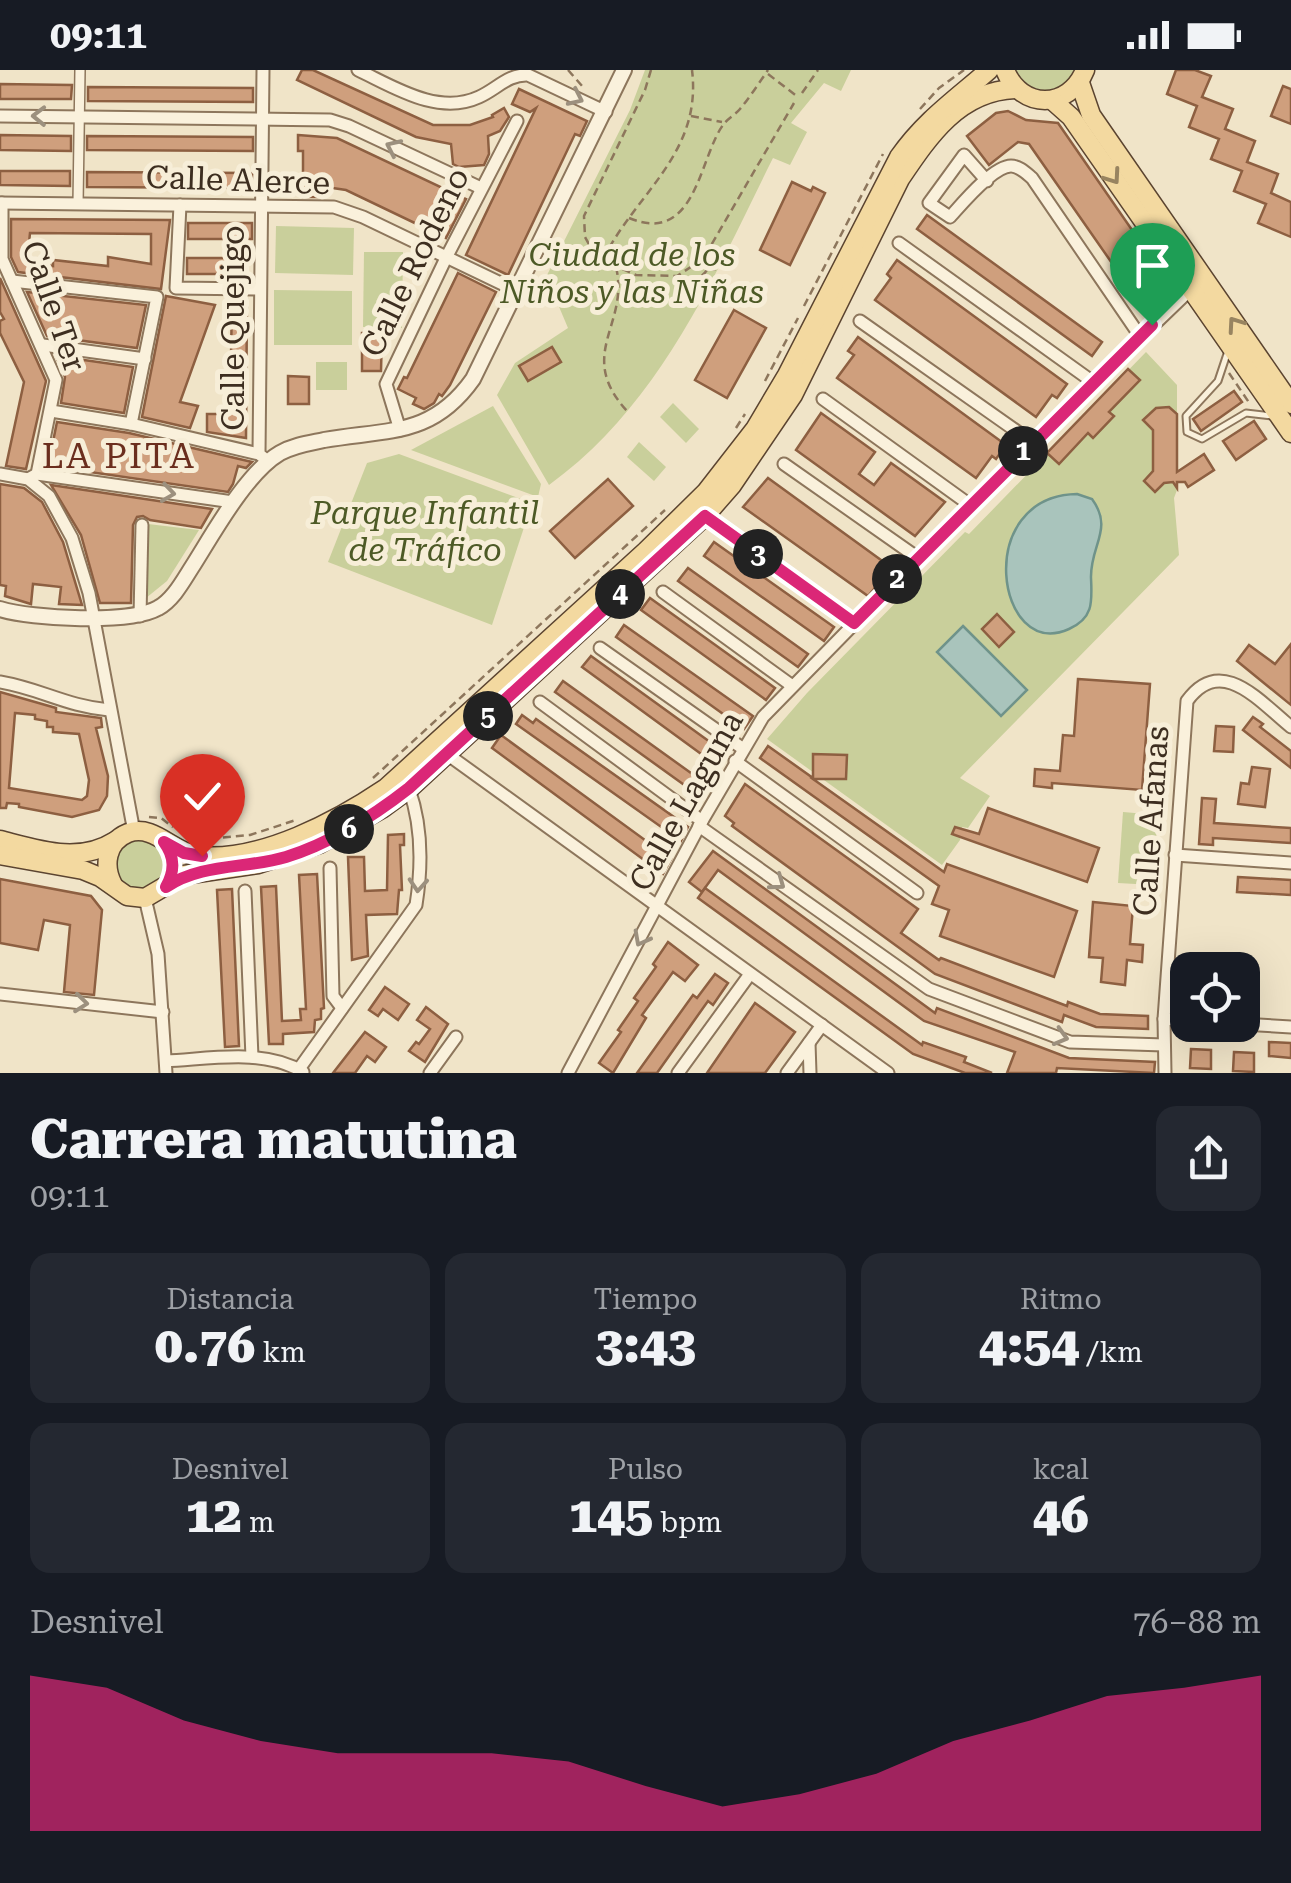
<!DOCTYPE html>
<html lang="es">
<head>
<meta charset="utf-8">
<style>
  :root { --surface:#171b24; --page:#242831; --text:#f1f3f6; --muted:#9ea1a6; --accent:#db2777 }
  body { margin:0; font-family:"Roboto Serif",serif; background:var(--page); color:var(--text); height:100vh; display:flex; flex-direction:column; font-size:38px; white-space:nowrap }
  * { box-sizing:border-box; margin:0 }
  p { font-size:32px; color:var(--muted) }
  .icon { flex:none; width:55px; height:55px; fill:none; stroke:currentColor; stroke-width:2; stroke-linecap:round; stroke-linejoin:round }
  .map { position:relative; height:1003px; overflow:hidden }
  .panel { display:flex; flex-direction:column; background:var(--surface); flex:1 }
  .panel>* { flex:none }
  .tools { position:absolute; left:1170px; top:882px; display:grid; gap:20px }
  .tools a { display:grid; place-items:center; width:90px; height:90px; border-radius:20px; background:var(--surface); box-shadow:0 10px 40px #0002; font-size:50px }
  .pin { position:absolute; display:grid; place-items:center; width:85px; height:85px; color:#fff; margin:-102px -42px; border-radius:50% 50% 50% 0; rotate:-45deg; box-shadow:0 0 10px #0007 }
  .pin .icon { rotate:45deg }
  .km { position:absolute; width:50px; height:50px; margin:-25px; border-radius:50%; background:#222; color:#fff; font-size:28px; line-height:50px; text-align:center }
  .round { display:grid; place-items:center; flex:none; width:105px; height:105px; border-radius:20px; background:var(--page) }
  .headline { display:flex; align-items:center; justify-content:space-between; height:170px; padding:0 30px }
  h1 { font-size:55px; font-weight:800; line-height:75px }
  .stats { display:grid; grid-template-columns:repeat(3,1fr); gap:15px; height:170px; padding:10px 30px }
  .stats div { display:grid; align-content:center; border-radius:20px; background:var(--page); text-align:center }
  .stats b { font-size:50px; font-weight:800 }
  .stats small { font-size:28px; font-weight:400 }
  .stats p { font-size:28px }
  .chart { height:280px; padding:20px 30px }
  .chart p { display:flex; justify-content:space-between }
  .chart svg { width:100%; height:180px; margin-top:10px; fill:var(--accent); opacity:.7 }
  .status { display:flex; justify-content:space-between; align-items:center; height:70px; padding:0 50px; background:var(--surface); direction:ltr }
  .status svg { height:28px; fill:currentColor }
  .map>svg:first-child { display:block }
</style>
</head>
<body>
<div class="status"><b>09:11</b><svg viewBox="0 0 49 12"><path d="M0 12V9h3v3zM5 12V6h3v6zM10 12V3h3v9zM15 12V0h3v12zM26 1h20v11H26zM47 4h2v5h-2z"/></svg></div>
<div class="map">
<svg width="1291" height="1003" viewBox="0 0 1291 1003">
  <rect width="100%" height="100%" fill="#f0e4c8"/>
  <g fill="#c9cf9b">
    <path d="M645,0H851L841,21L824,13L791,53L807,62L790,95L773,88C714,206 661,334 549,415L497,325L515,293L568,258L557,232L542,215L630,40Z"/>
    <path d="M1015,0H1077C1058,29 1032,31 1015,0Z"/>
    <polygon points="276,156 354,158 353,205 275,203"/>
    <polygon points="364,182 403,182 402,258 363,257"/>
    <polygon points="274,220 352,221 352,275 274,275"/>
    <polygon points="1146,282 1177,315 1177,420 1174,428 1179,485 960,708 990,726 968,758 962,757 960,770 942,795 767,669 807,623 965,462 969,464"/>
    <rect x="316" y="292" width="31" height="28"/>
    <polygon points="673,333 699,359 686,373 660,347"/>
    <polygon points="493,336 541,414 538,427 411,380"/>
    <polygon points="639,372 666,397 654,411 627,387"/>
    <polygon points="399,384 532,433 492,555 328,492 367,393"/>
    <polygon points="148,454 199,460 167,511 146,528"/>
    <polygon points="1123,742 1158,745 1153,815 1118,813"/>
    <circle cx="141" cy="795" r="26"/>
  </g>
  <g fill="#a9c4bc" stroke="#6f938a" stroke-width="2.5">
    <path d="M1077,424L1092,429C1114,459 1090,475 1091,508C1092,531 1094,548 1069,559C996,592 972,426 1077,424Z"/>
    <polygon points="963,556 1027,620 1001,646 937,582"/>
  </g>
  <g fill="#cf9f7d" stroke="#8d5f41" stroke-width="2.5" fill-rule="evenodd">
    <polygon points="302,0 313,0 433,55 470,55 493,47 492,45 504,38 509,47 500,61 488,66 489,84 484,95 459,97 453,94 451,74 416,67 297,10"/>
    <polygon points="1176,0 1195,0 1211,6 1202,27 1233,39 1225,59 1255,71 1247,92 1278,104 1271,123 1291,132 1291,167 1258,153 1266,134 1234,121 1242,101 1211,89 1219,69 1189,57 1197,36 1167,24"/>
    <polygon points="0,14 72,15 71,29 0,29"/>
    <polygon points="1283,16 1291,19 1291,54 1271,46"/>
    <polygon points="88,17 253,18 253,32 88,31"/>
    <polygon points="519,19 587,51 580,66 575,64 508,205 466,185 536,38 530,42 512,34"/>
    <polygon points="1008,41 1026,50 1058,53 1159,199 1130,219 1029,74 1018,72 989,95 967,66 996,43"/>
    <polygon points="0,65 71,66 71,81 0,80"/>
    <polygon points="298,65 337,68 466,129 446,168 346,120 319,116 319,127 303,127 303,81 298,81"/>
    <polygon points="87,66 253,67 253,81 87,80"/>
    <polygon points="0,101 70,101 70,116 0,115"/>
    <polygon points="87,102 253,103 252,118 87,117"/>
    <polygon points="792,112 811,121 813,117 825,123 790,195 760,180"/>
    <polygon points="927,145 1102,272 1092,286 917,159"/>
    <path d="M11,149L170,150L161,219L18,202L11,187ZM30,163L151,164V194L108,187V196L53,190V196L27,192Z"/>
    <rect x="188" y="153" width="64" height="16"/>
    <polygon points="187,188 232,188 226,204 187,204"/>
    <polygon points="897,190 1067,314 1057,328 1052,325 1036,347 875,230 891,208 887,204"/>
    <polygon points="458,203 496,222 450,315 442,326 439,324 434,333 424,339 413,334 416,328 398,319 404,307 407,308"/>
    <polygon points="0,208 46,311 26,399 6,396 24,312 0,263 0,251 4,249 0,242"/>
    <polygon points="27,222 146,235 137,278 47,266"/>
    <polygon points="166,226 215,235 180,332 198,336 190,358 142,347"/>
    <polygon points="232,229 247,229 246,368 207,362 207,344 230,344"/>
    <polygon points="734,240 766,258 727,328 695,310"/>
    <polygon points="362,263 382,263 381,301 362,301"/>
    <polygon points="858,267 1006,375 996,389 992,386 976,408 837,308 854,285 848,281"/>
    <polygon points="552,277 561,292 528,311 519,296"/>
    <polygon points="56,286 133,297 124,343 61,333 65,307"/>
    <polygon points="1128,299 1140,310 1109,342 1114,346 1093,368 1088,363 1059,394 1047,383"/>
    <polygon points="288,306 309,307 309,334 288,334"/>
    <polygon points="1234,321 1242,332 1201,361 1193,349"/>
    <polygon points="1169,337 1177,344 1177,402 1204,384 1214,400 1188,417 1185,412 1177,412 1177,418 1173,412 1164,413 1155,422 1144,411 1153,401 1153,360 1143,350 1156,338"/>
    <polygon points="821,343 875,382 859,404 874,415 891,393 945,432 915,466 796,380"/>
    <polygon points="1254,351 1266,369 1236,390 1223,371"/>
    <polygon points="57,352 129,363 252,392 246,398 238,396 233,414 228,422 48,396"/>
    <polygon points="768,408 892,498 868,526 743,437"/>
    <polygon points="608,409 633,436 575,488 550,461"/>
    <polygon points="0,414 24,418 42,432 63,472 82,535 59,534 61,517 33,514 31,534 5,526 6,516 0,515"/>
    <polygon points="51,415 212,439 201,458 150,450 143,446 137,447 133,455 131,533 100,533 81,465"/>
    <polygon points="714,472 834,557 824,571 704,486"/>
    <polygon points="688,498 808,584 798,597 678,511"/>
    <polygon points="650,528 775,618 766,630 641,540"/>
    <polygon points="997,544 1014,562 999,577 982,559"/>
    <polygon points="624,555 753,646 744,659 616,567"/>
    <polygon points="1291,574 1291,635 1237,591 1249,575 1275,594"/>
    <polygon points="591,586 728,685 719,697 582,597"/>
    <polygon points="1078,609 1150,614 1142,720 1052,713 1052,718 1034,716 1035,699 1060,701 1063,665 1074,666"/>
    <polygon points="563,611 709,716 701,727 555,622"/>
    <path d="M0,622L56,638V642L101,648L102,657L96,658L108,706L107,726L99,740L72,747L19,737V734L7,733L6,738H0ZM15,643L35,645V649L47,651V657H53V662L79,664L89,710L87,726L82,730L9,718Z"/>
    <polygon points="522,645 533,653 536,649 688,757 681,771 516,654"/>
    <polygon points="1253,647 1263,654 1260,657 1291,681 1291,698 1243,660"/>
    <polygon points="1216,656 1234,657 1233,682 1214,681"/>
    <polygon points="501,665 671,789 663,804 492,678"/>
    <polygon points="768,676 813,708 813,684 847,685 846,709 813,709 944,802 947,794 1077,841 1054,907 940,866 949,840 932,834 939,816 760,688"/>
    <polygon points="1252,697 1270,699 1265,737 1238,734 1241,713 1249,714"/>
    <polygon points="745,714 918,839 901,863 939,890 941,888 1067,936 1068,932 1100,944 1148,946 1148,959 1096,957 1064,945 1062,952 935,904 732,756 734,753 725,746"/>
    <polygon points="1202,728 1216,729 1214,753 1291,758 1291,773 1213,768 1213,775 1199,774"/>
    <polygon points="988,738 1099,778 1087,812 952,764 955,757 979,764"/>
    <polygon points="404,764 404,775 400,775 402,820 399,820 397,844 366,845 368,886 352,890 348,787 364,787 365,821 387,820 388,765"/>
    <polygon points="713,781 935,943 937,938 1069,988 1155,992 1154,1003 1057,998 1056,1003 1007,1003 1015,982 924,951 718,800 702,822 689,812"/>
    <polygon points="317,804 324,938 321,939 321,949 315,950 314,962 283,964 283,974 269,974 261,817 276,816 282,951 301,950 300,939 306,939 299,805"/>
    <polygon points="1238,807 1291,810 1291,825 1237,822"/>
    <polygon points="0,809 91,826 102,840 94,925 64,922 70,855 44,850 38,880 0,873"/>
    <polygon points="705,818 922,975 923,972 966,987 964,992 992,1003 965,1003 913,984 698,828"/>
    <polygon points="232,819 239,976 225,977 217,820"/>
    <polygon points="1093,832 1133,836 1130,874 1143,875 1142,892 1127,890 1125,915 1101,912 1103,888 1089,887"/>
    <polygon points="668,872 698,895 685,911 673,902 642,945 646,948 613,1003 599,993 621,962 618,960 638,931 634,928 656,897 653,894"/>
    <polygon points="715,904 728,913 713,935 708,931 657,1003 637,1003 693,925 697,928"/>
    <polygon points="385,917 409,934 398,950 383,939 378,946 369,940"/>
    <polygon points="755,933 795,962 765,1003 707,1003"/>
    <polygon points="426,937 448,954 425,992 409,981 416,972 419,974 430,959 417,950"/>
    <polygon points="365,962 386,977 375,992 367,986 355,1003 333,1003"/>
    <polygon points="1269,972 1291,973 1291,988 1269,986"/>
    <polygon points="1191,979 1211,980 1211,999 1190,998"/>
    <polygon points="1234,982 1254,983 1254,1002 1233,1001"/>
  </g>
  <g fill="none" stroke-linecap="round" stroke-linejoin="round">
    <g stroke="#8d765c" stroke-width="9">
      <polyline id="service" points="1227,284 1218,311 1186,346 1187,362 1202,369 1246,343 1272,346"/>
    </g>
    <g stroke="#8d765c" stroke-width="12">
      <polyline id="pedestrian" points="78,134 80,0"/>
    </g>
    <g stroke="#8d765c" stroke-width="15">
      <g id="minor">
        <polyline points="263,0 259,384 269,392"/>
        <path d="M358,0C394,17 438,46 479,27C497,19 508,4 528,5L606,42"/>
        <polyline points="0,46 330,50 349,56 481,118"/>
        <path d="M987,111L964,85L929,133L950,147C961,135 993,96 1011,96C1019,96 1026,103 1032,108L1140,266"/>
        <polyline points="0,133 334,137 363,147 517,221"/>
        <polyline points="2,133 2,189 56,310 37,404 28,409"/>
        <polyline points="180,135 176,218 260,219"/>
        <polyline points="899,173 1093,312"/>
        <polyline points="12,211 157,227 131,354"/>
        <polyline points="860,251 1032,372"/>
        <polyline points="43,275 145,289"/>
        <polyline points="823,329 970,435"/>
        <polyline points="51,341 131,354 259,384"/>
        <polyline points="400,360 386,314 446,188 517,51"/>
        <polyline points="784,394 918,488"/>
        <polyline points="0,404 28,409 49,426 72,468 89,523 134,762"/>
        <polyline points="37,404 233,432"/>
        <polyline points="705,446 854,553"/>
        <polyline points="663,522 791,615"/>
        <polyline points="140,546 142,455"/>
        <polyline points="600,578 742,678"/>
        <path d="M0,612C41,619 66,636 109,640"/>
        <polyline points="540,632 702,751"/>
        <polyline points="447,684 888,1003"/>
        <polyline points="735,691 917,823"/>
        <polyline points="699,756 929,919 1070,972 1164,975"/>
        <polyline points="1175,785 1291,793"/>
        <polyline points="330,798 333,926 342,938"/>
        <polyline points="245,821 252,987"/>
        <polyline points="145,828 158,884 166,1003"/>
        <polyline points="0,924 163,942"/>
        <polyline points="1164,949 1188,951"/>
        <polyline points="1242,954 1291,957"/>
        <polyline points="809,973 810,1003"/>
        <path d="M166,991C210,989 264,978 303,1002"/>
        <path d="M299,999L416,835C422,797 422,755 409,719"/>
        <polyline points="430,1003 456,967"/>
        <polyline points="568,1003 702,751 763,647 1032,372 1191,219"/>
        <polyline points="678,1003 750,904"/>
        <polyline points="787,1003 822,955"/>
        <path d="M1165,1003L1164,949L1187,631C1221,584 1259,631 1291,657"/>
      </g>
    </g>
    <g stroke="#8d765c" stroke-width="18">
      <path id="tertiary" d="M0,539C32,549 130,554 158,538C173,530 183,511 192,497C213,464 246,403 280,383C294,375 310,373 324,370C388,359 432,367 473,309L624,0"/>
    </g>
    <g stroke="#5b4430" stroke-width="21">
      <g id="primary">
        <path d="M1005,0C1021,40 1069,40 1085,0"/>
        <polyline points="1080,13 1091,45 1291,334"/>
        <polyline points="1053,31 1071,47 1291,363"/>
        <path d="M0,770C39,780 79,794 115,771"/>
        <path d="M0,785L83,800L100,807L127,826L145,828L184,805L258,794L319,774L383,738L409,719L705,446L732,415L793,325L900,109C929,66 959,21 1015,19"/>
        <path d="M113,815C103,796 106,772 128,763C154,753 174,784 199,786C261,792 337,751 386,718L646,481L706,422L755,359L787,305L899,87C925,50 956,29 989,0"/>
      </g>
    </g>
    <g stroke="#8d765c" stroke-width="2.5" stroke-dasharray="8 5" stroke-linecap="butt">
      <polyline points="568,0 583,17"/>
      <polyline points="651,0 645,20 584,146 585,167 596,187 636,205 677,206 703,189 794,33"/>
      <polyline points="768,4 798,27"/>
      <polyline points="802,23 818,0"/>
      <polyline points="920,39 939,18 964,0"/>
      <polyline points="691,46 722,52"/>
      <path d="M629,148C696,176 699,88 723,55C727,49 735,45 740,39C750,27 759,13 768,0"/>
      <polyline points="553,192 568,196 593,185"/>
      <path d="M616,197C630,255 575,284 627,341"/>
      <path d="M598,201C627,128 703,89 692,0"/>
      <path d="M678,207C689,215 700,210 707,200L716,199"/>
      <polyline points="804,236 883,84"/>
      <polyline points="1229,303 1250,334"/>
      <polyline points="765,311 798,248"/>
      <polyline points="736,358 745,344"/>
      <polyline points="373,708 665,440"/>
      <polyline points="149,747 161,748 173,757"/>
      <polyline points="197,770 250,765 296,750"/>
    </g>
    <use href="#service" stroke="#faf1dc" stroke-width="5"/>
    <use href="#pedestrian" stroke="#faf1dc" stroke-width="9"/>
    <use href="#minor" stroke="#faf1dc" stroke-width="11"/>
    <use href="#tertiary" stroke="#faf1dc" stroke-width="14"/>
    <use href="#primary" stroke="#f3d9a0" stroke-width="18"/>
  </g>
  <defs><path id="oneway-chevron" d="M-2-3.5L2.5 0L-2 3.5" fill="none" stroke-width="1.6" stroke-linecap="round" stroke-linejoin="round" transform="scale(2.5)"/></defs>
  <g stroke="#9c907e">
    <use href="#oneway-chevron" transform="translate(576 28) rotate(25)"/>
    <use href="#oneway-chevron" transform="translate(39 46) rotate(-179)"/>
    <use href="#oneway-chevron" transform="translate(393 77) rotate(-155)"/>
    <use href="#oneway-chevron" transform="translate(168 423) rotate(8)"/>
    <use href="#oneway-chevron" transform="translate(778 813) rotate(36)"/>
    <use href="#oneway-chevron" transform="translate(418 815) rotate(94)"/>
    <use href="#oneway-chevron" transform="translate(641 869) rotate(118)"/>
    <use href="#oneway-chevron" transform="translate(81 933) rotate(6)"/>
    <use href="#oneway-chevron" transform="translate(1061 967) rotate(16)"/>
  </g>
  <g stroke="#988460">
    <use href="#oneway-chevron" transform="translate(1113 107) rotate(55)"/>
    <use href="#oneway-chevron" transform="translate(1235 254) rotate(-125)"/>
  </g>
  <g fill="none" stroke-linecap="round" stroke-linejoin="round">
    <g stroke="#fff" stroke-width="20">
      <path id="route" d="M202,786L184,783L164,772C175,787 175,801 166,817C202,793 245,799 286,787C331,773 372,747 409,718L705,446L854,553L1152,255"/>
    </g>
    <use href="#route" stroke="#db2777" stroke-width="12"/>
  </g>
  <g text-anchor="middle" stroke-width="10" stroke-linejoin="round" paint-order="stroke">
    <g font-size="32" fill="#3d2e20" stroke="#f7eed8">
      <text transform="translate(238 110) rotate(2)" y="11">Calle Alerce</text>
      <text transform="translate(415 192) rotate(-64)" y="11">Calle Rodeno</text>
      <text transform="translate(54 236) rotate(71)" y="11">Calle Ter</text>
      <text transform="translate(233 258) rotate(-90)" y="11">Calle Quejigo</text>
      <text transform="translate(686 731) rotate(-61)" y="11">Calle Laguna</text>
      <text transform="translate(1151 751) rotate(-86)" y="11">Calle Afanas</text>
    </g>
    <g font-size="32" font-style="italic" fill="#4d5a26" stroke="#f7eed8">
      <text x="632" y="196">Ciudad de los<tspan x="632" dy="37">Niños y las Niñas</tspan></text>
      <text x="425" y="454">Parque Infantil<tspan x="425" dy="37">de Tráfico</tspan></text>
    </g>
    <g font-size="35" letter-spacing="2.5" fill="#6b2e1e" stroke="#f7eed8">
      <text x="119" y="398">LA PITA</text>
    </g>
  </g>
</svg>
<div class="tools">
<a><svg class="icon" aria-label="locate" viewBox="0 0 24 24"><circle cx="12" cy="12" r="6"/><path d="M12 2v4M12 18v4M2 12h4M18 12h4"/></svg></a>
</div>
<div class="pin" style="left:1152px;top:255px;background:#1e9e55"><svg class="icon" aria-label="arrive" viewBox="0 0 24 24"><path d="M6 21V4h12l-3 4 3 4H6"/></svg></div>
<div class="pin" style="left:202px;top:786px;background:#d93025"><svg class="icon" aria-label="check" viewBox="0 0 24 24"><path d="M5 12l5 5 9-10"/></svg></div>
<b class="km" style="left:1023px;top:381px">1</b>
<b class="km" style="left:897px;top:509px">2</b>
<b class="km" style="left:758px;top:484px">3</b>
<b class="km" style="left:620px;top:524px">4</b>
<b class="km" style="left:488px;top:646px">5</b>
<b class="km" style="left:349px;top:759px">6</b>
</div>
<section class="panel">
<div class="headline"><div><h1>Carrera matutina</h1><p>09:11</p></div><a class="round"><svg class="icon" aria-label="share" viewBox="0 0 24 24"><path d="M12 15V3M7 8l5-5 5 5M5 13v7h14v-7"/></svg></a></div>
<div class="stats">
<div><p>Distancia</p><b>0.76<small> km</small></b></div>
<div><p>Tiempo</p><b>3:43</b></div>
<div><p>Ritmo</p><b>4:54<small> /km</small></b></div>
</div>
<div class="stats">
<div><p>Desnivel</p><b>12<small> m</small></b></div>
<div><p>Pulso</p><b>145<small> bpm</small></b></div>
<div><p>kcal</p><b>46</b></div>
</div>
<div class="chart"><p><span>Desnivel</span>76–88 m</p>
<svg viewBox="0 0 160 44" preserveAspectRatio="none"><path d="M0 44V6L10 9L20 17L30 22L40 25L50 25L60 25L70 27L80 33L90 38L100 35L110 30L120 22L130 17L140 11L150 9L160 6V44z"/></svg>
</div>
</section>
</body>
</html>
